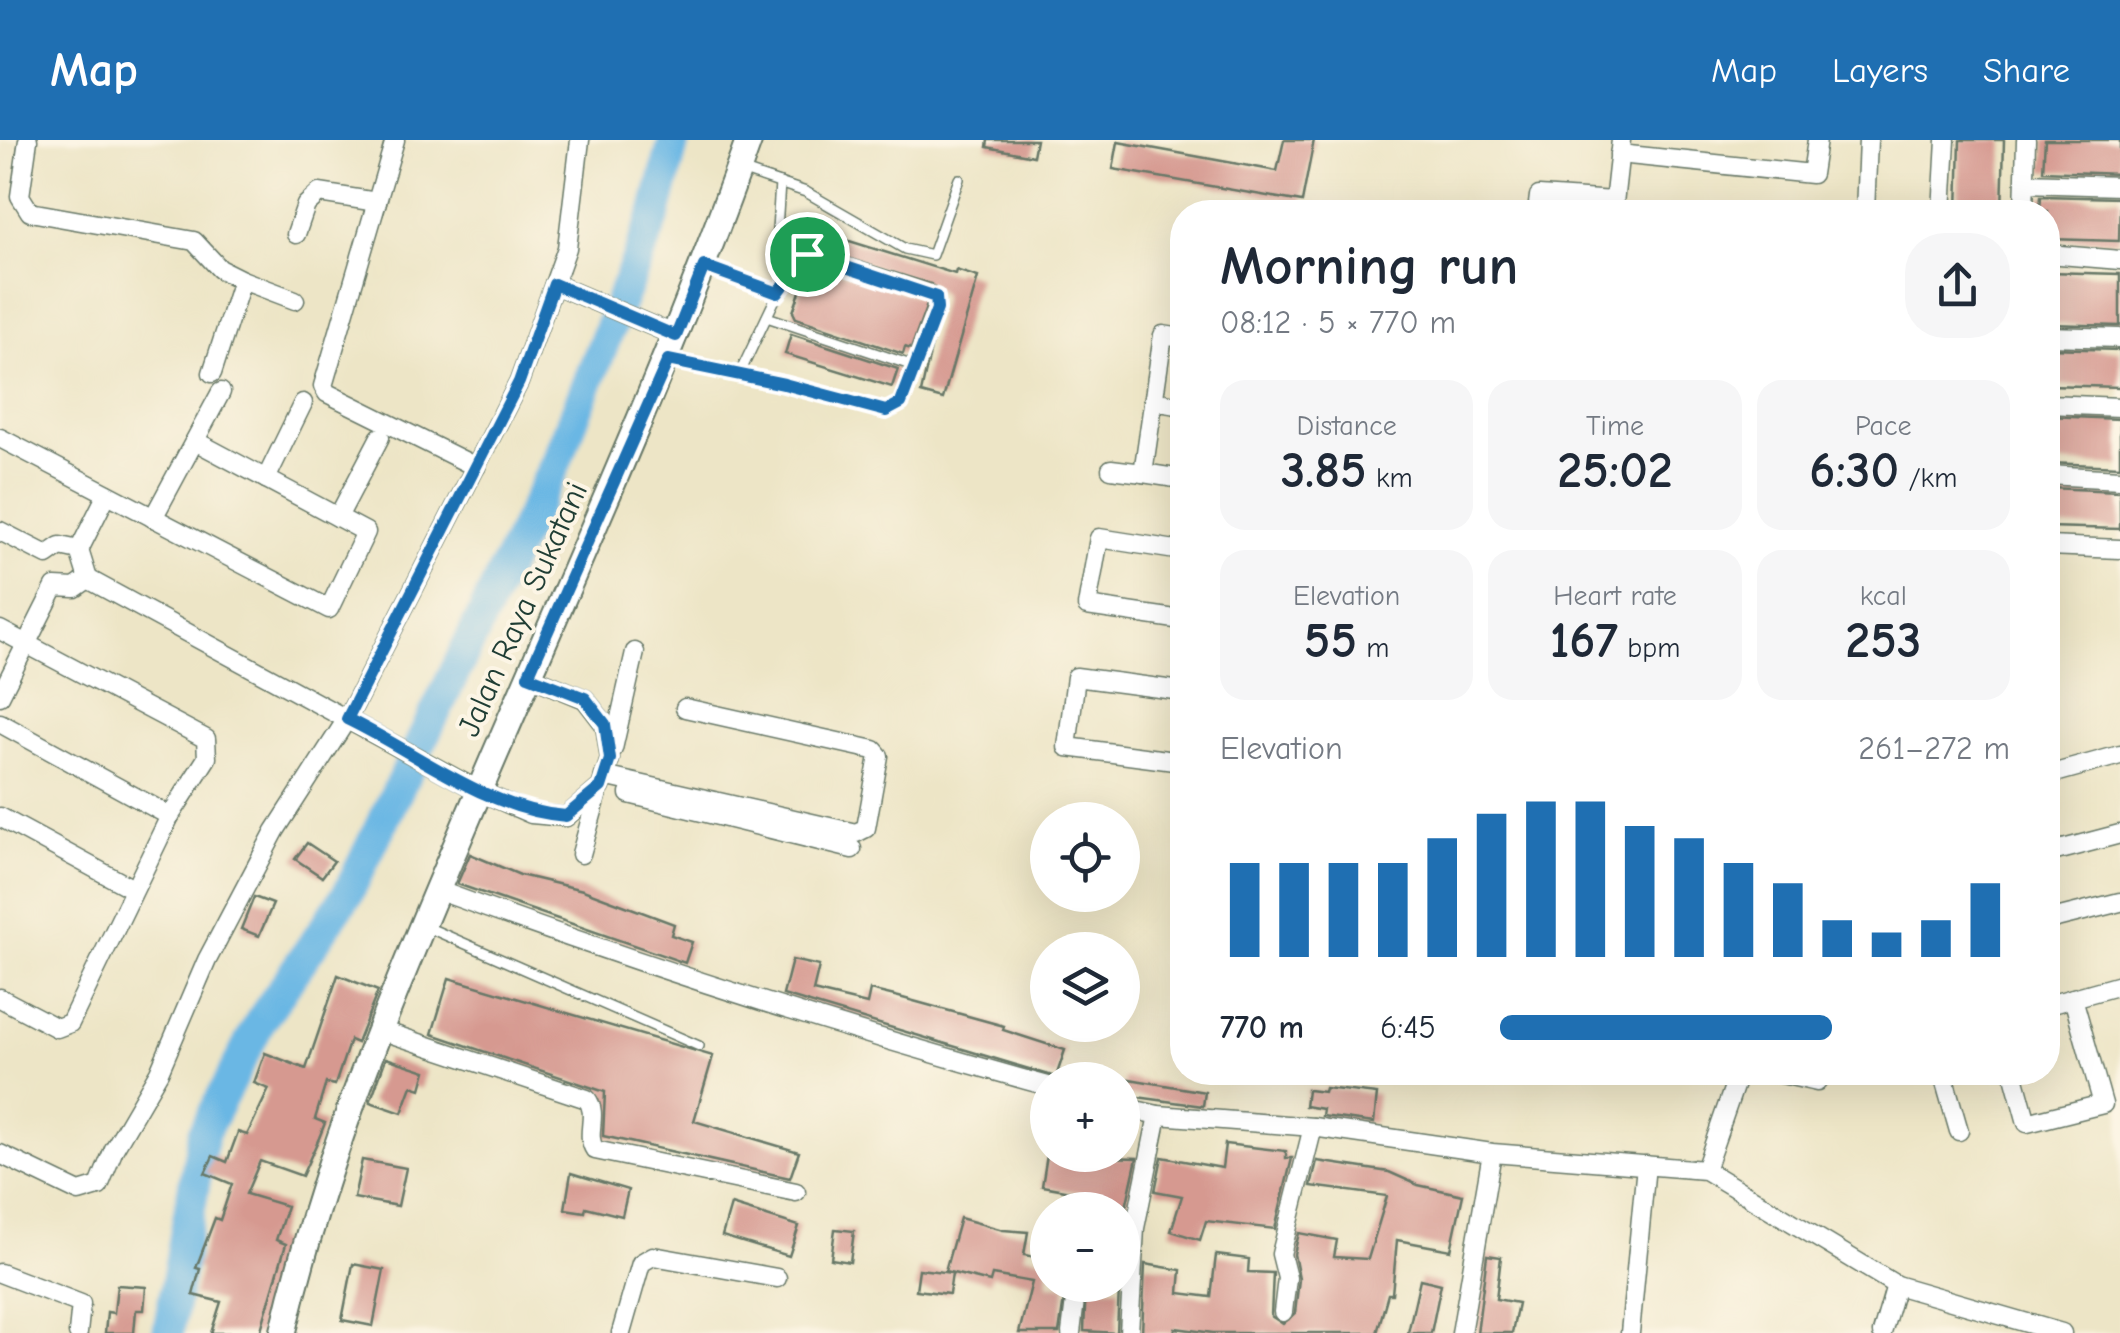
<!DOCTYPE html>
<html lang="en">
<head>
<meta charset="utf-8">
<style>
  :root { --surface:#fff; --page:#f6f6f7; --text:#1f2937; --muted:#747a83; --accent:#1f6fb2 }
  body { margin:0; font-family:"Comic Neue",sans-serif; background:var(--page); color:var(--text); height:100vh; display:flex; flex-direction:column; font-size:38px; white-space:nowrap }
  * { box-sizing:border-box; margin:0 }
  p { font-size:32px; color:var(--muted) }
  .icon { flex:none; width:55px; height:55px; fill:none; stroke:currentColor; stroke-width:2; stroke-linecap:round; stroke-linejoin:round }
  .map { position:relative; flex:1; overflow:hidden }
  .details { position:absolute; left:1170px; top:60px; width:890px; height:885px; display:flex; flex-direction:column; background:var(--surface); border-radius:40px; box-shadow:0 10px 40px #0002 }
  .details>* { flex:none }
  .buttons { position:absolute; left:1030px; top:662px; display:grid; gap:20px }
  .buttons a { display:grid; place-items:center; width:110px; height:110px; border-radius:50%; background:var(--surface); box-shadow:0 10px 40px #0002; font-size:50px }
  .pin { position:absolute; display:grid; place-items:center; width:85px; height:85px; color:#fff; margin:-42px; border:5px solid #fff; border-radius:50%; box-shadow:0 2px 10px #0007 }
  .round { display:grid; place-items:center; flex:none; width:105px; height:105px; border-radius:40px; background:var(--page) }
  .overview { display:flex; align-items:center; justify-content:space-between; height:170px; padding:0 50px }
  h1 { font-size:55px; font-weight:800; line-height:75px }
  .metrics { display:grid; grid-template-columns:repeat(3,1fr); gap:15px; height:170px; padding:10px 50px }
  .metrics div { display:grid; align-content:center; border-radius:25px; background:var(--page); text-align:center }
  .metrics b { font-size:50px; font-weight:800 }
  .metrics small { font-size:28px; font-weight:400 }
  .metrics p { font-size:28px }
  .chart { height:280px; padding:20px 50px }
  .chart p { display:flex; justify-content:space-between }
  .chart svg { width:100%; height:180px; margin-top:10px; stroke:var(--accent); stroke-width:6 }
  ul { padding:0 50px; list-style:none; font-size:32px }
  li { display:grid; grid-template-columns:160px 120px 1fr; align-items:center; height:75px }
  li i { height:25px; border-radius:12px; background:var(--accent) }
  header { display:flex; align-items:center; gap:60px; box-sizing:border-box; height:140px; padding:0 50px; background:var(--accent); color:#fff }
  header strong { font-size:48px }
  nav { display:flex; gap:55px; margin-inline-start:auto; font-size:35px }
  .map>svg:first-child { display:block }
</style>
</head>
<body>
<header>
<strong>Map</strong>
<nav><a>Map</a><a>Layers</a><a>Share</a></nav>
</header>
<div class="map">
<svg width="2120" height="1193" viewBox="0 0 2120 1193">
  <rect width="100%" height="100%" fill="#fcf5e5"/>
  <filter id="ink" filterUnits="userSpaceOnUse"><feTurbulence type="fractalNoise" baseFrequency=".01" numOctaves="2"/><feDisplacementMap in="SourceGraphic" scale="20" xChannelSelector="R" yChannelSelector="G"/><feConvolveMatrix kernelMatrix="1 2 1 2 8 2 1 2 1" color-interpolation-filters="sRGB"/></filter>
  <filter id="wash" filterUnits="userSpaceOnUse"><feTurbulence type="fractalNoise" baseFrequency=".0048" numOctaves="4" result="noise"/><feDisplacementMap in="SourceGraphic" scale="40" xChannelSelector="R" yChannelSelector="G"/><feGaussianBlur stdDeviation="2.25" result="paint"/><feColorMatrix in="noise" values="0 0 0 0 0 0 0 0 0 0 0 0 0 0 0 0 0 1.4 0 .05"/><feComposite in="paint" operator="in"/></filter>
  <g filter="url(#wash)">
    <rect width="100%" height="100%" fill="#ede5c6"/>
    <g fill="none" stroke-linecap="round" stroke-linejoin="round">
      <polyline stroke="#6bb7e4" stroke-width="32" points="168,1193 203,994 261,880 348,753 554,327 655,75 674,0"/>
    </g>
    <g id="blocks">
      <g fill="#d69990">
        <polygon points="988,0 1036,0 1033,16 987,7"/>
        <polygon points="1284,0 1314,0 1302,62 1113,29 1118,2 1277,31"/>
        <polygon points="1960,0 2004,0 2002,72 1958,72"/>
        <polygon points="2045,0 2120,0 2120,34 2043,31"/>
        <polygon points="2041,56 2120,58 2119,101 2048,99 2048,71 2040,71"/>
        <polygon points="827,94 955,134 956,130 978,137 943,259 921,253 943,155 931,144 821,110"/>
        <polygon points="810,123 925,159 928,162 911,209 905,207 903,214 796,178 793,172"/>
        <polygon points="2048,132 2120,134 2120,186 2048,184"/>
        <polygon points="791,194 898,229 892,247 785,214"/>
        <polygon points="2048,208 2120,210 2120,247 2048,245"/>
        <polygon points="2048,276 2120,279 2120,326 2049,323"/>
        <polygon points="2048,348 2120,351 2120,389 2048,387"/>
        <polygon points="307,703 334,721 322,737 295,719"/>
        <polygon points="470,714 520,735 583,750 674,784 671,795 692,802 685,823 457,744"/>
        <polygon points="254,757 273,764 259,796 241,789"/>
        <polygon points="792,820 819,826 813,851 867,864 870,850 899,857 1004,886 1003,890 1065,910 1056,937 783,855"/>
        <polygon points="338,835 378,851 357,903 350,900 335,945 326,943 315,979 325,983 319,998 302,1036 260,1021 246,1054 287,1066 276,1100 286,1104 260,1193 211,1193 221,1162 193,1155 200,1129 196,1128 215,1078 220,1080 232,1044 205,1033 213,1016 227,1022 238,992 247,995 269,949 254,943 265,913 306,929"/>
        <polygon points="449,838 713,916 694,981 799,1012 790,1038 603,996 605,952 432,894"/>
        <polygon points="386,918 426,931 421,949 412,946 402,973 370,962"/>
        <polygon points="1124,938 1205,952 1203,966 1122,955"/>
        <polygon points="1325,948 1377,954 1374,983 1322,976 1323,969 1305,966 1307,950 1324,952"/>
        <polygon points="1225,1004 1286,1011 1286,1018 1292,1018 1275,1089 1206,1081 1200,1100 1171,1091 1182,1056 1155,1051 1162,1017 1222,1028"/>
        <polygon points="1047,1015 1137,1018 1125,1072 1097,1068 1099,1056 1042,1046"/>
        <polygon points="362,1020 406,1028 398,1066 354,1058"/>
        <polygon points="1317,1021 1389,1032 1418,1045 1463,1055 1451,1110 1397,1100 1392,1154 1388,1154 1377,1193 1213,1193 1175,1188 1174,1193 1142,1193 1145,1124 1181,1130 1179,1153 1211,1157 1216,1115 1249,1119 1248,1132 1273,1133 1271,1176 1283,1184 1295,1173 1299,1139 1294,1114 1299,1093 1337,1100 1334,1117 1368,1119 1387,1056 1311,1046"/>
        <polygon points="571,1033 628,1050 622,1076 586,1067 585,1072 565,1069"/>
        <polygon points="731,1065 799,1086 789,1116 722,1096"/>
        <polygon points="960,1078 1003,1090 1028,1092 1024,1115 1048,1119 1048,1145 1066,1145 1059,1193 1019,1193 1032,1142 992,1135 990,1142 945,1131"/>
        <polygon points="835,1089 854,1091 850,1122 831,1119"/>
        <polygon points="1487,1115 1501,1117 1496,1159 1518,1163 1512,1193 1477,1193"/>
        <polygon points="353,1124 384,1130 373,1186 342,1180"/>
        <polygon points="919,1129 952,1133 949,1154 916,1150"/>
        <polygon points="1420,1139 1441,1144 1431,1193 1408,1193"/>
        <polygon points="117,1145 146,1147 144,1170 136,1170 134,1193 105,1193 107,1172 114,1173"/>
        <polygon points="1086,1145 1119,1148 1117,1193 1084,1191"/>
      </g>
    </g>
  </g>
  <g filter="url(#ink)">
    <use href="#blocks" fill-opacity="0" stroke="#677867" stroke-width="2.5"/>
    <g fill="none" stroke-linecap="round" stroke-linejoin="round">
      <g stroke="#677867" stroke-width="12">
        <g id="service">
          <polyline points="741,30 806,52 905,109 932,115 959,39"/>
          <polyline points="780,43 776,105 793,131"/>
          <polyline points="706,127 778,153"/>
          <polyline points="767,177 914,226"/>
          <polyline points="668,220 892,271 901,263 937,160 929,152 807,114 778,153 739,235"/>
          <polyline points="427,787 699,906"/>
        </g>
      </g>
      <g stroke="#677867" stroke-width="21">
        <g id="minor">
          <polyline points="28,0 20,56 30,72 194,101 220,129 242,140 212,233"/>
          <polyline points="395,0 323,246 327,253 476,327"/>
          <polyline points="1619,14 1812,34 1817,0"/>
          <polyline points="2025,43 2120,46"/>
          <polyline points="1537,72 1539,56 1614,61"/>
          <polyline points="1613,72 1621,0"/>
          <polyline points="1865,72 1868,0"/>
          <polyline points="1942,72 1946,0"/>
          <polyline points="2024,72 2026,0"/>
          <polyline points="296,94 306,65 319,53 377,62"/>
          <polyline points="2048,114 2120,120"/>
          <polyline points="242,140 295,160"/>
          <polyline points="554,144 676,196"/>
          <polyline points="2048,196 2120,198"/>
          <polyline points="1182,198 1163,195 1143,333 1182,339"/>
          <polyline points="1153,261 1182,266"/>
          <polyline points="2048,264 2120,267"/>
          <polyline points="0,298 329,469 366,392 195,301"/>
          <polyline points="1111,329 1143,333"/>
          <polyline points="2048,335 2120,339"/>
          <polyline points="266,339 303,263"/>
          <polyline points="338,377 380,297"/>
          <polyline points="153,378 221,252"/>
          <polyline points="0,391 47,415 60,406 79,410 88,439"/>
          <polyline points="2048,406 2120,409"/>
          <polyline points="79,410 107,354"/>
          <polyline points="1182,411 1099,398 1087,466 1182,480"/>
          <polyline points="0,490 206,599 207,618 170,676"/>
          <polyline points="1182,551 1076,537 1067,607 1182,622"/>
          <polyline points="0,556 55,447 75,448 88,439 479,651 531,674 566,677 601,647 610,619 605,585 585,559 529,536"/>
          <polyline points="0,583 170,676 70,883 57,888 0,858"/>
          <polyline points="613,609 635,512"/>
          <polyline points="2048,635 2120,615"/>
          <polyline points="604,636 856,693 866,688 879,616 874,610 685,568"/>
          <polyline points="629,654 852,709"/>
          <polyline points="0,677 133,749"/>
          <polyline points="2048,713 2120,694"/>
          <polyline points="581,714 598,653"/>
          <path d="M437,750C638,824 841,889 1048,946"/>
          <polyline points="2048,780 2120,762"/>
          <polyline points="2048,865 2120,845"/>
          <path d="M377,889L587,959C599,975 584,994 595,1010L796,1052"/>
          <polyline points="1773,932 1817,942"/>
          <polyline points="1942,932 1959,991"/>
          <polyline points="2013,932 2027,983 2103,964 2073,858"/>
          <polyline points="1122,967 1158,975 1313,987 1492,1013 1705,1030 1896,1145 2062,1193"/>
          <polyline points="0,1014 79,1052 99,1046 114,1009 159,932 207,820 275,691 347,579 519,242 567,108 580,0"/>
          <polyline points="1705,1030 1739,932"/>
          <polyline points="0,1133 81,1164 78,1193"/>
          <polyline points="1283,1172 1287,1138 1281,1114 1313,987"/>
          <polyline points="621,1193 641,1123 653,1116 777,1138"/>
          <polyline points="1071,1193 1076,1152"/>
          <polyline points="1129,1193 1135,1088 1158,975"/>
          <polyline points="1461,1193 1492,1013"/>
          <polyline points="1630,1193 1646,1025"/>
          <polyline points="1882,1193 1896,1145"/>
        </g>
      </g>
      <g stroke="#677867" stroke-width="29">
        <path id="secondary" d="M283,1193C324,1018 388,865 458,701C557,467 664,239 749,0"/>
      </g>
      <use href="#service" stroke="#fff" stroke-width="9"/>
      <use href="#minor" stroke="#fff" stroke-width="18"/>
      <use href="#secondary" stroke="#fff" stroke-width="25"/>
    </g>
  </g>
  <g fill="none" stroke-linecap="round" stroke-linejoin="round" filter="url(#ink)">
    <g stroke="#fff" stroke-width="20">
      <path id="route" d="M807,114L936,157L937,169L901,263L886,271L784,244L668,220L528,536L585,558L605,584L610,619L601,647L566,676C486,670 418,613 347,579L519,242L554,144L676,196L704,126L778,153Z"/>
    </g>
    <use href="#route" stroke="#1f6fb2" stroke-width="12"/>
  </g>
  <g text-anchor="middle" stroke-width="8" stroke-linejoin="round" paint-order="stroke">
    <g font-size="32" fill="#1f3d34" stroke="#fcf5e5">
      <text transform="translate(522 469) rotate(-66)" y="11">Jalan Raya Sukatani</text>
    </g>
  </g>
</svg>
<div class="buttons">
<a><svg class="icon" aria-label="locate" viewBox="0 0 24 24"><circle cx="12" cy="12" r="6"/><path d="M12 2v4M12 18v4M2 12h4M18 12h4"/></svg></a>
<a><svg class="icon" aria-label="layers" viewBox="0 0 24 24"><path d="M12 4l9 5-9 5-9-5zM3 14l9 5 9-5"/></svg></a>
<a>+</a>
<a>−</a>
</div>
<div class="pin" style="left:807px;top:114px;background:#1e9e55"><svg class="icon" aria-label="arrive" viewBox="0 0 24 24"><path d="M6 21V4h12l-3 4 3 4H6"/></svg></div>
<section class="details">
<div class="overview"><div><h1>Morning run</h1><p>08:12 · 5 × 770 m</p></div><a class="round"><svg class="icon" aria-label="share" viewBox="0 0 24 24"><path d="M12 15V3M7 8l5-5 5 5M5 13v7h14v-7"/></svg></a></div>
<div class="metrics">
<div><p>Distance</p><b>3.85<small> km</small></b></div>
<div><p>Time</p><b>25:02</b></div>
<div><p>Pace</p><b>6:30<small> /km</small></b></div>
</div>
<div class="metrics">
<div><p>Elevation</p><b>55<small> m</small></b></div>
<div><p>Heart rate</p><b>167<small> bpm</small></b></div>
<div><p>kcal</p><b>253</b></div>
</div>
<div class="chart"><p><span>Elevation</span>261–272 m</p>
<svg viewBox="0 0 160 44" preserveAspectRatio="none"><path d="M5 44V21M15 44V21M25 44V21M35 44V21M45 44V15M55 44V9M65 44V6M75 44V6M85 44V12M95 44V15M105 44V21M115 44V26M125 44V35M135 44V38M145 44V35M155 44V26"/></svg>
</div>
<ul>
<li><b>770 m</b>6:45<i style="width:65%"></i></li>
</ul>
</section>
</div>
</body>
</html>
